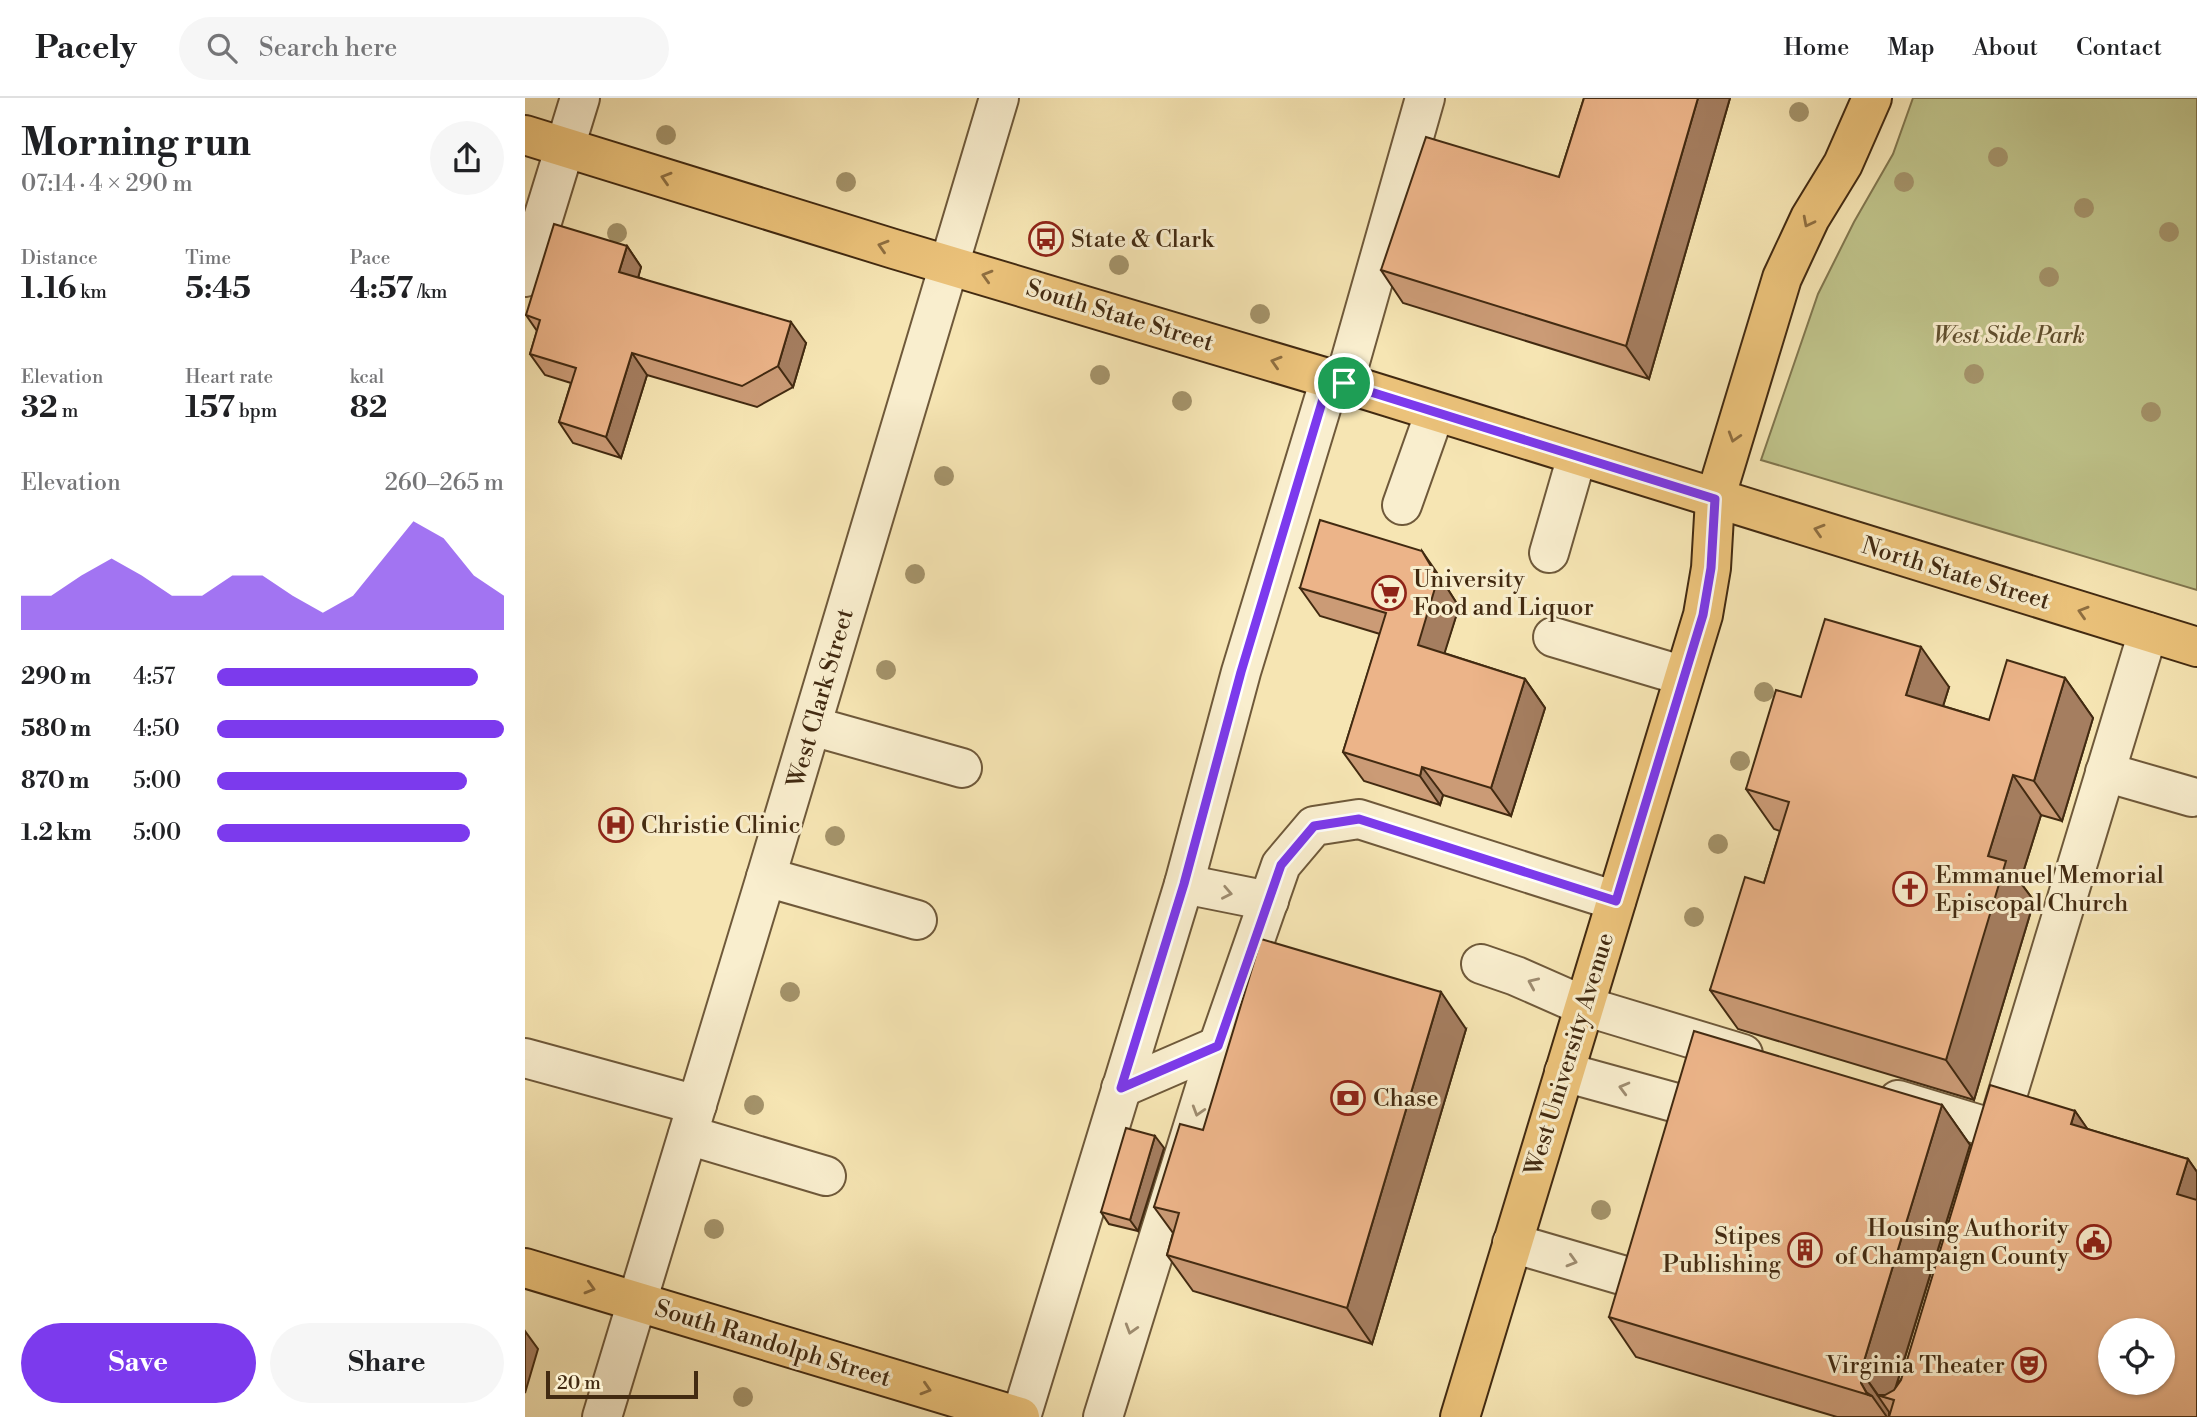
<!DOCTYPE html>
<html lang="en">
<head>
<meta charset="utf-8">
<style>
  :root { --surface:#fff; --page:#f6f6f6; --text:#202124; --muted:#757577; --line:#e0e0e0; --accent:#7c3aed }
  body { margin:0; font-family:"Libre Bodoni",serif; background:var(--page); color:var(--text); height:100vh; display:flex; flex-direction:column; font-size:26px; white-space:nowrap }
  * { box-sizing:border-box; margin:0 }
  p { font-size:23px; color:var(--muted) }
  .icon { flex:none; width:38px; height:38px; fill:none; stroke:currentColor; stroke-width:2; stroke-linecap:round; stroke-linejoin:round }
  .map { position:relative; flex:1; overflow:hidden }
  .details { display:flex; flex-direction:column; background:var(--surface); width:525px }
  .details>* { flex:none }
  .fabs { position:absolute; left:1573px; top:1220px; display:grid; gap:14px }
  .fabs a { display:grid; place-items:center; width:77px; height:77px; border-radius:50%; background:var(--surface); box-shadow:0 2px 5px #0004; font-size:35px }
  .scale { position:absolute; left:21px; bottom:18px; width:152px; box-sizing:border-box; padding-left:7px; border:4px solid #422a11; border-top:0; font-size:19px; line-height:24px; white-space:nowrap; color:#422a11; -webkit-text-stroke:5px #f9eece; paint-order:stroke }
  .pin { position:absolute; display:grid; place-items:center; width:60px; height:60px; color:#fff; margin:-30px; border:4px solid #fff; border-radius:50%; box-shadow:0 2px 7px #0007 }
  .round { display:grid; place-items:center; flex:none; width:74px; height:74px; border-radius:37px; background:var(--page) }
  .head { display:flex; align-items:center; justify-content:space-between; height:119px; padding:0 21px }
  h1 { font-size:38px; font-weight:700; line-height:52px }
  .metrics { display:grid; grid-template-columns:repeat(3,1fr); gap:10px; height:119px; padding:7px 21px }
  .metrics div { display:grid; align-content:center }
  .metrics b { font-size:30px; font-weight:700 }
  .metrics small { font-size:19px; font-weight:400 }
  .metrics p { font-size:19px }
  .chart { height:196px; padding:14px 21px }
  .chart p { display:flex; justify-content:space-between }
  .chart svg { width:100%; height:126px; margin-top:7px; fill:var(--accent); opacity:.7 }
  .cta { display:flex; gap:14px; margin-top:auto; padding:14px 21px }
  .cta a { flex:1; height:80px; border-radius:42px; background:var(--accent); color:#fff; font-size:28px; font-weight:700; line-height:80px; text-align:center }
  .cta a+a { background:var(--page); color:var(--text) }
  ul { padding:0 21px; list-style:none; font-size:23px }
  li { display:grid; grid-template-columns:112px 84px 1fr; align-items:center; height:52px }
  li i { height:18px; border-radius:9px; background:var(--accent) }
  header { display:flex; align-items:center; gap:42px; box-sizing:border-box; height:98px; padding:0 35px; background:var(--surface); border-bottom:2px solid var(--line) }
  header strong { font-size:33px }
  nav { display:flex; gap:38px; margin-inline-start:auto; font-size:24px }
  .search { width:490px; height:63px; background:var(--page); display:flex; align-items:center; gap:18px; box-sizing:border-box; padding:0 24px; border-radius:38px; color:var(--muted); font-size:26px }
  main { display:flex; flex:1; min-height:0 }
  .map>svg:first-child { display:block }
</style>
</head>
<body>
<header>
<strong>Pacely</strong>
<div class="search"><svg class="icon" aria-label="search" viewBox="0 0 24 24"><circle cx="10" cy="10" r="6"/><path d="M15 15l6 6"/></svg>Search here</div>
<nav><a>Home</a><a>Map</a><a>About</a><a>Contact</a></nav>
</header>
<main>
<section class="details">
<div class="head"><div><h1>Morning run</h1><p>07:14 · 4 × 290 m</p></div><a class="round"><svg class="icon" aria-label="share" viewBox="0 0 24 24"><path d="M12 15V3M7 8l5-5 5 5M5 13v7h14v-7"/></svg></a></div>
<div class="metrics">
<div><p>Distance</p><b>1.16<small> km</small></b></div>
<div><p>Time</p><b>5:45</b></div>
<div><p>Pace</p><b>4:57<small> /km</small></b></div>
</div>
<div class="metrics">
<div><p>Elevation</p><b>32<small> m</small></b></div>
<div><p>Heart rate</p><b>157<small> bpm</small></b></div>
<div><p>kcal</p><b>82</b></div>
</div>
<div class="chart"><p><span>Elevation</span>260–265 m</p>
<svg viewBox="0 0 160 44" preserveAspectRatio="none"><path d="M0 44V32L10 32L20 25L30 19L40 25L50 32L60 32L70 25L80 25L90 32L100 38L110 32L120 19L130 6L140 12L150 25L160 32V44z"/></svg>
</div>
<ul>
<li><b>290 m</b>4:57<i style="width:91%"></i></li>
<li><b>580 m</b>4:50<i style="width:100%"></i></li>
<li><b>870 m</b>5:00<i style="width:87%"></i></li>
<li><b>1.2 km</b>5:00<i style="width:88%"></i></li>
</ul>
<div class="cta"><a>Save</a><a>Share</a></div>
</section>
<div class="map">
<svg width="1672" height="1319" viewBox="0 0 1672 1319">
  <rect width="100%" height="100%" fill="#f6e5b3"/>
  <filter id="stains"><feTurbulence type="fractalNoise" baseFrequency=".00286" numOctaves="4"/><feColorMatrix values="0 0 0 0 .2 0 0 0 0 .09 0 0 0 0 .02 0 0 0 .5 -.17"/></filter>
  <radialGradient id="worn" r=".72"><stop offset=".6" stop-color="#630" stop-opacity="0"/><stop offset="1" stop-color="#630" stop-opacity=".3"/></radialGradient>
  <polygon fill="#bfc38a" stroke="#80764e" stroke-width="2" points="1388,0 1672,0 1672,492 1236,362 1293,196 1329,124 1368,56"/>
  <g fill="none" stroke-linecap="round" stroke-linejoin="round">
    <g stroke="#6f593a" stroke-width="42">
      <g id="minor">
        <polyline points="0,179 55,0"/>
        <polyline points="819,285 900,0"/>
        <polyline points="877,407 910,314"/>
        <polyline points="1024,455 1052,358"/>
        <polyline points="1028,539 1159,578"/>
        <polyline points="287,628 437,670"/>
        <polyline points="1580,674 1667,699"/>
        <polyline points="241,779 392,822"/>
        <polyline points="659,786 744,803"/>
        <polyline points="956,866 991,878 1059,908 1218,956"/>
        <polyline points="0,960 172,1007"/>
        <polyline points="1039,974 1159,1007"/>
        <polyline points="596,990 693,948"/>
        <polyline points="1373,1002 1472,1032"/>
        <polyline points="163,1037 301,1078"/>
        <polyline points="1468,1044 1623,534"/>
        <polyline points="987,1145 1107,1180"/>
        <polyline points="77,1319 241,779 474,0"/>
        <polyline points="496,1319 659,786 716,574 805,281"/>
        <polyline points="578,1319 693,948 756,767 789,728 834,721 1091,803"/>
      </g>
    </g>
    <g stroke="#422a11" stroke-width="42">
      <g id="major">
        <polyline points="0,37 369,151 819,285 1672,549"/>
        <polyline points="0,1170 495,1319"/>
        <polyline points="935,1319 1178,517 1186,470 1190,401 1257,180 1285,120 1318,66 1347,0"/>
      </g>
    </g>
    <use href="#minor" stroke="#f9eece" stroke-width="38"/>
    <use href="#major" stroke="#ebc27a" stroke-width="38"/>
  </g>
  <g fill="#a4936a">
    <circle cx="1274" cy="14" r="10"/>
    <circle cx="141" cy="37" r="10"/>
    <circle cx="1473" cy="59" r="10"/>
    <circle cx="321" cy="84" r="10"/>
    <circle cx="1379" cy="84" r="10"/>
    <circle cx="1559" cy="110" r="10"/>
    <circle cx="1644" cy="134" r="10"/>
    <circle cx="92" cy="135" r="10"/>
    <circle cx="594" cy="167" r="10"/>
    <circle cx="1524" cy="179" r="10"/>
    <circle cx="735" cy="216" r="10"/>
    <circle cx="1449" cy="276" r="10"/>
    <circle cx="575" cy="277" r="10"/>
    <circle cx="657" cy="303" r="10"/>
    <circle cx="1626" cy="314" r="10"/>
    <circle cx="419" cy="378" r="10"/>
    <circle cx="390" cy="476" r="10"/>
    <circle cx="361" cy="572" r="10"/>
    <circle cx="1239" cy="594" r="10"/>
    <circle cx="1215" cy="663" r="10"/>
    <circle cx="310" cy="738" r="10"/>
    <circle cx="1193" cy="746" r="10"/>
    <circle cx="1169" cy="819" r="10"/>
    <circle cx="265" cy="894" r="10"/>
    <circle cx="229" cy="1007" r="10"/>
    <circle cx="1076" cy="1112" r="10"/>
    <circle cx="189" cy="1131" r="10"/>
    <circle cx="218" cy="1299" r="10"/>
  </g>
  <g fill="#cb9b76" stroke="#422a11" stroke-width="2">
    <polygon points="1059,0 1205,0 1124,281 878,205 856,172 1034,79"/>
    <polygon points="102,148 116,169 113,179 281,245 268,289 232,309 122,277 96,360 48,345 34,324 46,285 20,277 5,256 12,233 1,217"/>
    <polygon points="917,482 934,509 919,555 1000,581 1020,610 986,718 918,697 915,707 839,683 818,654 855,536 795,518 775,490"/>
    <polygon points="1540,580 1568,620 1537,723 1516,717 1495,784 1509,803 1449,1002 1213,931 1185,892 1239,785 1255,733 1249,731 1221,691 1276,599 1424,589 1418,608 1464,622"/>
    <polygon points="941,931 847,1246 668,1193 642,1157 648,1135 629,1109 678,1032"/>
    <polygon points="1417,1007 1445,1047 1371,1289 1550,1013 1562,1031 1663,1061 1672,1074 1672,1319 1312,1319 1111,1259 1084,1219"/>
    <polygon points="639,1050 613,1133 584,1126 576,1114"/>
  </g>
  <g fill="#a57e60" stroke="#422a11" stroke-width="2">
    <polygon points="1173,0 1205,0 1124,281 1101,248"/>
    <polygon points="102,148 116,169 109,195 94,174"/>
    <polygon points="266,224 281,245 268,289 253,268"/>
    <polygon points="107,255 122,277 96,360 81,339"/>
    <polygon points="897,453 917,482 934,509 913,576 893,547"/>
    <polygon points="1396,549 1424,589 1409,637 1381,597"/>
    <polygon points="1540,580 1568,620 1537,723 1509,683"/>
    <polygon points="1000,581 1020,610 986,718 966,690"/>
    <polygon points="897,669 918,697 915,707 895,678"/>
    <polygon points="1488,677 1516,717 1495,784 1509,803 1449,1002 1421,962 1463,758"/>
    <polygon points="916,894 941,931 847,1246 822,1210"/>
    <polygon points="1417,1007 1445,1047 1367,1301 1353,1297 1336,1273"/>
    <polygon points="1550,1013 1580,1056 1546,1026"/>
    <polygon points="630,1038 639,1050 613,1133 605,1122"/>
    <polygon points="1663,1061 1672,1074 1672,1125 1652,1096"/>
    <polygon points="0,1233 13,1251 0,1295"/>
    <polygon points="1336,1273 1364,1314 1364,1319 1362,1319 1347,1298 1343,1297 1336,1285"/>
  </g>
  <g fill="#ecb489" stroke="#422a11" stroke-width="2" fill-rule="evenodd">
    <polygon points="1059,0 1173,0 1101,248 856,172 901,39 1034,79"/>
    <polygon points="29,126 102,148 94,174 266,224 253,268 217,288 107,255 81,339 34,324 51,270 5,256 15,222 1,217"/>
    <polygon points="795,422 897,453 913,480 893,547 1000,581 966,690 897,669 895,678 818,654 861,515 775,490"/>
    <polygon points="1300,521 1396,549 1381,597 1464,622 1482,562 1540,580 1509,683 1488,677 1463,758 1481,763 1421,962 1185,892 1220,779 1239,785 1264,704 1221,691 1251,592 1276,599"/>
    <polygon points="736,841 916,894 822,1210 642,1157 654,1115 629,1109 655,1026 678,1032"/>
    <polygon points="1169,933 1417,1007 1336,1273 1336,1285 1341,1294 1347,1298 1084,1219"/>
    <path d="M1465,987L1550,1013L1546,1026L1663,1061L1652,1096L1672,1102V1319H1364L1369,1302L1352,1297H1360L1369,1292L1376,1282ZM1586,1232H1638V1284H1586Z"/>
    <polygon points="601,1030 630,1038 605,1122 576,1114"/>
  </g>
  <defs><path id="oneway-chevron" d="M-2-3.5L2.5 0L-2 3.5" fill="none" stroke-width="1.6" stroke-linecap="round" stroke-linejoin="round" transform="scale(1.75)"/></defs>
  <g stroke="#8e6e40">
    <use href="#oneway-chevron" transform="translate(141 80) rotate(-163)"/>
    <use href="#oneway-chevron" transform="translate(1283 124) rotate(117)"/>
    <use href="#oneway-chevron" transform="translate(358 148) rotate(-163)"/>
    <use href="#oneway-chevron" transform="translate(462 178) rotate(-164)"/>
    <use href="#oneway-chevron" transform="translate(751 264) rotate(-163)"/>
    <use href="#oneway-chevron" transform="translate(1209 339) rotate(107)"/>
    <use href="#oneway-chevron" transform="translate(1294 432) rotate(-163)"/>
    <use href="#oneway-chevron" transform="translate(1558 514) rotate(-163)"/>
    <use href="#oneway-chevron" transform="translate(65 1190) rotate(16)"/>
    <use href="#oneway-chevron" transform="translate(401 1291) rotate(17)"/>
  </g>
  <g stroke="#9e8c70">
    <use href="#oneway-chevron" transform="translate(702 795) rotate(11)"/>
    <use href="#oneway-chevron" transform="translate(1008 885) rotate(-156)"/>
    <use href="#oneway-chevron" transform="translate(1099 990) rotate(-165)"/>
    <use href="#oneway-chevron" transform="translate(673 1013) rotate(107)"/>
    <use href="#oneway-chevron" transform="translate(1047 1163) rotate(16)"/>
    <use href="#oneway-chevron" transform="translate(606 1231) rotate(107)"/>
  </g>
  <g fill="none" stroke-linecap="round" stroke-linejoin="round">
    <g stroke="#fff" stroke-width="14">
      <polygon id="route" points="804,281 1190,401 1186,470 1178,517 1091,803 834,721 789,728 756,767 693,948 596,990 659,786 716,574"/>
    </g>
    <use href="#route" stroke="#7c3aed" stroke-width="9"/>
  </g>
  <defs>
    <g id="bus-ring" transform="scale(1.75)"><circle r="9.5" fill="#f9eece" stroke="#8f2418" stroke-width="1.5"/><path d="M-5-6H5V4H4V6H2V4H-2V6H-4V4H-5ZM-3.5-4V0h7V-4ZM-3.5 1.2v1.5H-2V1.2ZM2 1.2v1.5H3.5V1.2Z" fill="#8f2418"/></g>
    <g id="supermarket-ring" transform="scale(1.75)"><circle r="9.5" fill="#f9eece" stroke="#8f2418" stroke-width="1.5"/><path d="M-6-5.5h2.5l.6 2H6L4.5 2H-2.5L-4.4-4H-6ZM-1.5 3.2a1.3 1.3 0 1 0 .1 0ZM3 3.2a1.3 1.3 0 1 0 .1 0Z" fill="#8f2418"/></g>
    <g id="hospital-ring" transform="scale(1.75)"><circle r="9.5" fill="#f9eece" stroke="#8f2418" stroke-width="1.5"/><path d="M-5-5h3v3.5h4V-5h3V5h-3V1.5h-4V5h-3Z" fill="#8f2418"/></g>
    <g id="church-ring" transform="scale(1.75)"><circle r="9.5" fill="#f9eece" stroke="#8f2418" stroke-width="1.5"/><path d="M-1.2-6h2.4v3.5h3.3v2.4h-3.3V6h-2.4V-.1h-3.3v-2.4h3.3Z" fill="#8f2418"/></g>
    <g id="bank-ring" transform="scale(1.75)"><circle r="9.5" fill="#f9eece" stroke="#8f2418" stroke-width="1.5"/><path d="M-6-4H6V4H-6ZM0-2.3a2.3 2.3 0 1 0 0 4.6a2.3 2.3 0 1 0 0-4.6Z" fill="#8f2418"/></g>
    <g id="civic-ring" transform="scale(1.75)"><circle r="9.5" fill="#f9eece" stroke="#8f2418" stroke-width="1.5"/><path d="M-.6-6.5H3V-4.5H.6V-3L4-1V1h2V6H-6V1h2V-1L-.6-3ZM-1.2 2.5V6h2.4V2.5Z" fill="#8f2418"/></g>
    <g id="building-ring" transform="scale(1.75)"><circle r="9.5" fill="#f9eece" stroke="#8f2418" stroke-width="1.5"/><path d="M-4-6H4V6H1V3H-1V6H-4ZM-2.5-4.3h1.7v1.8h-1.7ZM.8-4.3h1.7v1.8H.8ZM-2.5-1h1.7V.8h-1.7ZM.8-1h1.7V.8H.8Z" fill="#8f2418"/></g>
    <g id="theatre-ring" transform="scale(1.75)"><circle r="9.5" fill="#f9eece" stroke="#8f2418" stroke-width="1.5"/><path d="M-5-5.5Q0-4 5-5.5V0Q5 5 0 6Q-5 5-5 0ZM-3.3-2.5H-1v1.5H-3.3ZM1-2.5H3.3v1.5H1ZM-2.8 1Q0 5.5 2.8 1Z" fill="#8f2418"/></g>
  </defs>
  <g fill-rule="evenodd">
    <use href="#bus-ring" x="521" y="141"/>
    <use href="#supermarket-ring" x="864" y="495"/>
    <use href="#hospital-ring" x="91" y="727"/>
    <use href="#church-ring" x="1385" y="791"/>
    <use href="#bank-ring" x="823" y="1000"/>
    <use href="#civic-ring" x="1569" y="1144"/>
    <use href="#building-ring" x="1280" y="1152"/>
    <use href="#theatre-ring" x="1504" y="1267"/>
  </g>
  <g text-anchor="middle" stroke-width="6" stroke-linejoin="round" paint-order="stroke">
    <g font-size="24" fill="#422a11" stroke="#f9eece" text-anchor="start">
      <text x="546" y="149">State &amp; Clark</text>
      <text x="888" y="489">University<tspan x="888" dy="28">Food and Liquor</tspan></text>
      <text x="116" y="735">Christie Clinic</text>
      <text x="1410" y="785">Emmanuel Memorial<tspan x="1410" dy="28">Episcopal Church</tspan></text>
      <text x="848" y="1008">Chase</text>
      <text x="1544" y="1138" text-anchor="end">Housing Authority<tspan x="1544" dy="28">of Champaign County</tspan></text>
      <text x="1256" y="1146" text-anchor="end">Stipes<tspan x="1256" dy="28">Publishing</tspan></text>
      <text x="1480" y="1275" text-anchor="end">Virginia Theater</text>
    </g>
    <g font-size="24" fill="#422a11" stroke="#f9eece">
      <text transform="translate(595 217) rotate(17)" y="8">South State Street</text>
      <text transform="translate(1431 475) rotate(17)" y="8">North State Street</text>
      <text transform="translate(295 600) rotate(-74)" y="8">West Clark Street</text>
      <text transform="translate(1044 956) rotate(-73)" y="8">West University Avenue</text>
      <text transform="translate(248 1245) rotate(17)" y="8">South Randolph Street</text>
    </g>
    <g font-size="24" font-style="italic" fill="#61502f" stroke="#f9eece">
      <text x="1484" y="245">West Side Park</text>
    </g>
  </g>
  <rect width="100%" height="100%" filter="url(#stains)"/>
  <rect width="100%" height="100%" fill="url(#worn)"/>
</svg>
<div class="fabs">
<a><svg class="icon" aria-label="locate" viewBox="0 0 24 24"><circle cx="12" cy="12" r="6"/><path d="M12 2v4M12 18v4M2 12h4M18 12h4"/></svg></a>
</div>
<div class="scale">20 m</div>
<div class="pin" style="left:819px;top:285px;background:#1e9e55"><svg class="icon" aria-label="arrive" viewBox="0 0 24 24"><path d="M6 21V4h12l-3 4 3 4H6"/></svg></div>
</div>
</main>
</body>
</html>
